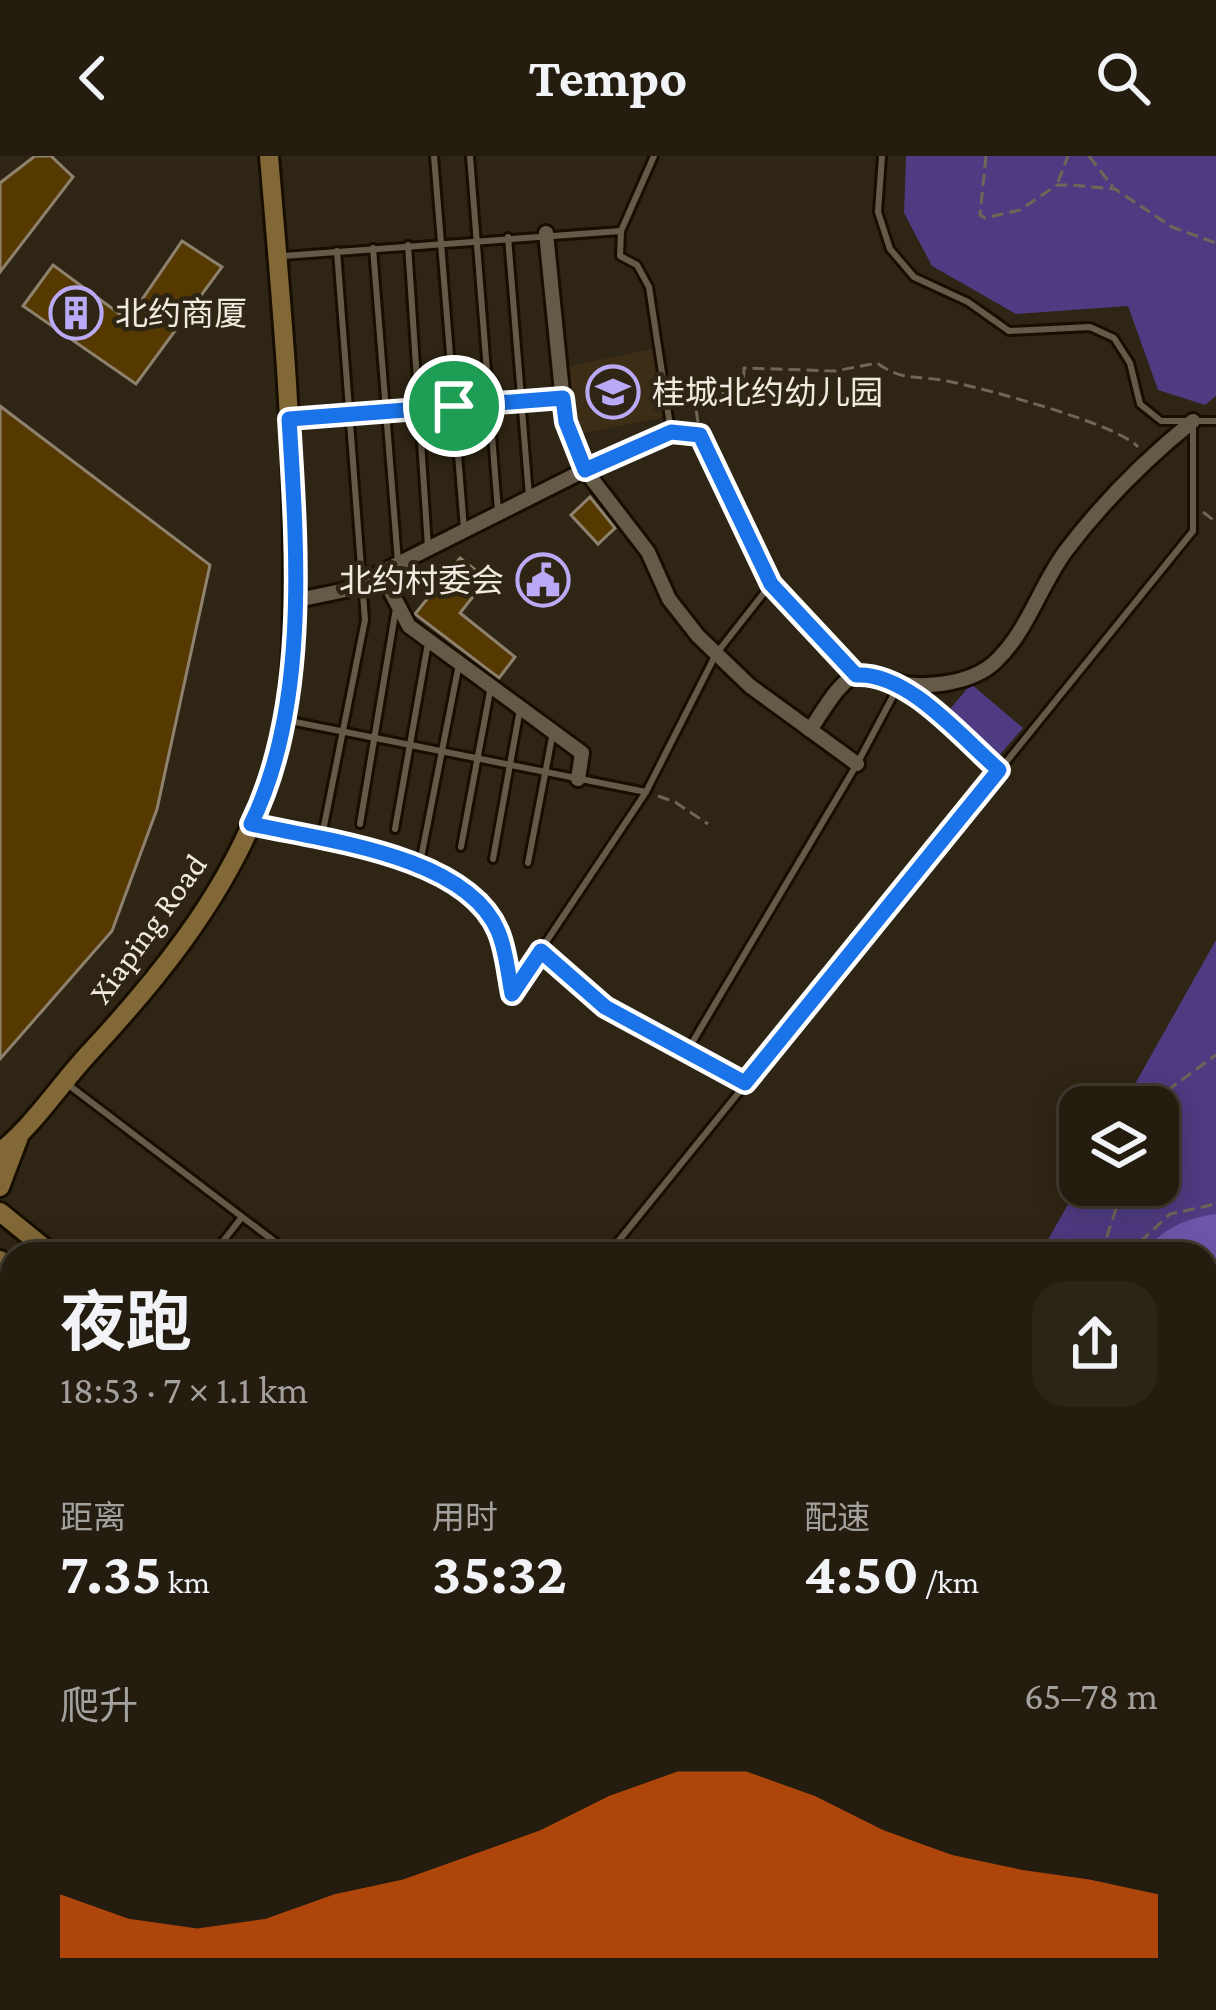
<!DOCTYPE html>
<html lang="zh">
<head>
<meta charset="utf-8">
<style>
  :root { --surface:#231c0f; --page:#2b2518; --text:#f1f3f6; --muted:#a3a19e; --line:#403a2f; --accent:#ea580c }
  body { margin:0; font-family:"Crimson Pro","Noto Sans SC",serif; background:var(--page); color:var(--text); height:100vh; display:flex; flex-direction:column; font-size:45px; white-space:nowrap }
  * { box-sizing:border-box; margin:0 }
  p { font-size:39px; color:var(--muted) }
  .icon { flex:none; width:66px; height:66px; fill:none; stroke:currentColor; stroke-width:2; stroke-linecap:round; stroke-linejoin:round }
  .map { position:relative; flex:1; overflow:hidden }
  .drawer { position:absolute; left:0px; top:1086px; width:1218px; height:768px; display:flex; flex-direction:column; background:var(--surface); border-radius:36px 36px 0 0; box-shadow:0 6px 30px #0003,0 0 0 3px var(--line) }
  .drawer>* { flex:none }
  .fabs { position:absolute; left:1059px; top:930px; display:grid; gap:24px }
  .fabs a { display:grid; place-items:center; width:120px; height:120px; border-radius:24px; background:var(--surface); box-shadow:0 6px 30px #0003,0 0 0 3px var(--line); font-size:60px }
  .pin { position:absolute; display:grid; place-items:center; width:102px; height:102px; color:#fff; margin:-51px; border:6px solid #fff; border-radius:50%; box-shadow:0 3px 12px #0007 }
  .round { display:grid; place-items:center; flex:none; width:126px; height:126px; border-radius:36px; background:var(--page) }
  .summary { display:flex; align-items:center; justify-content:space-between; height:204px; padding:0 60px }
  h1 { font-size:66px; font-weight:700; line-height:90px }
  .stats { display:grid; grid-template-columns:repeat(3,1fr); gap:18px; height:204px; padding:12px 60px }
  .stats div { display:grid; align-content:center }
  .stats b { font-size:60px; font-weight:700 }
  .stats small { font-size:33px; font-weight:400 }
  .stats p { font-size:33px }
  .chart { height:336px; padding:24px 60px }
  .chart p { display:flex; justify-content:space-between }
  .chart svg { width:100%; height:216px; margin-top:12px; fill:var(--accent); opacity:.7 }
  header { display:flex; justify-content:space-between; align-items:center; height:156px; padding:0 60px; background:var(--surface); font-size:54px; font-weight:700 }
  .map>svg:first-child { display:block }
</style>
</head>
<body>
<header><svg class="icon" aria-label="back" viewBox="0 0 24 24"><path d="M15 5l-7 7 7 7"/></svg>Tempo<svg class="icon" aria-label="search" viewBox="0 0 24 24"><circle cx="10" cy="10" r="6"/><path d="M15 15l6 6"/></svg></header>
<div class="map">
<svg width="1216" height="1854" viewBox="0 0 1216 1854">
  <rect width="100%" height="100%" fill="#2f2514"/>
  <g fill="#3c2d16">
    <polygon points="652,193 665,261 574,279 561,212"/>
    <polygon points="0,1226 12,1235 12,1842 339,1842 330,1854 0,1854"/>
  </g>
  <g fill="#4e3b81">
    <polygon points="906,0 1216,0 1216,240 1205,249 1158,234 1128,150 1016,158 932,110 904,57"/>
    <polygon points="971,528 1023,572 998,601 946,558"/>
    <polygon points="1216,784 1216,1700 1206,1712 1206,1098 1040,1098 1080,1027 1158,1029 1158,951 1122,951"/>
  </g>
  <path fill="#6d57ab" d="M1216,1058V1192L1206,1195V1098H1143C1160,1073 1187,1062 1216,1058Z"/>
  <g fill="#553900" stroke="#8e816e" stroke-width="3">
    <polygon points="35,0 51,0 73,21 0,116 0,27"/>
    <polygon points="182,85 222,111 136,228 23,150 53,109 128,164"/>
    <polygon points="0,250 210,409 157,653 112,775 0,903"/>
    <polygon points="590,341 615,372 598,388 571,359"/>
    <polygon points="460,402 487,423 460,457 515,501 499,522 415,458"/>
    <polygon points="12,1497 12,1786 0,1794 0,1512"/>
    <polygon points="404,1842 535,1842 525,1854 395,1854"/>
  </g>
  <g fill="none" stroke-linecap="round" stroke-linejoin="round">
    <g stroke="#170e01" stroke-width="12">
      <g id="lane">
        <polyline points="434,0 464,373"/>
        <polyline points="470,0 498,355"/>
        <polyline points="882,0 878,56 890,93 914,121 968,146 1009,175 1090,171 1114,182 1130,207 1140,248 1161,265 1216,265"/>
        <polyline points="508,81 529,340"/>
        <polyline points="408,89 428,391"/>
        <polyline points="373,92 398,406"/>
        <polyline points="283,100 621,75"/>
        <polyline points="291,263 559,242"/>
        <polyline points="671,276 700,279 771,428 854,516"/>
        <polyline points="588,312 671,276 649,131 637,109 620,100 621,75 654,0"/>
        <polyline points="285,564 646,636"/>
        <polyline points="360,668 396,452"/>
        <polyline points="395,673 428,487"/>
        <polyline points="322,680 365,464 337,95"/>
        <polyline points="461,691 491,530"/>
        <polyline points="493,703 520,553"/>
        <polyline points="420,707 459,508"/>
        <polyline points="528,707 553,576"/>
        <polyline points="541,795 605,852 745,927"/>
        <polyline points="514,834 646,636 716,498 771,428"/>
        <polyline points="686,897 857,608 900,527"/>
        <polyline points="66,927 291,1098"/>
        <polyline points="213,1098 242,1061"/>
        <polyline points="608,1098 1193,375 1193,269"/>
      </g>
    </g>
    <g stroke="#170e01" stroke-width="20">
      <g id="street">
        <polyline points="546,77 565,266 585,314 648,396 669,443 698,480 750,530 857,608"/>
        <polyline points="381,417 409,470 582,597 578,623"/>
        <polyline points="293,445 346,434 585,314"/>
        <polyline points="900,527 999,614"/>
        <path d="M810,574C821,559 838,525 857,519C872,513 887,524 901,527C930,533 975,526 996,505C1027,476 1040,430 1065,396C1101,348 1146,303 1193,265"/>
        <path d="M251,668C322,684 466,699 498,775C506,793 508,818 512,838"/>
      </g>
    </g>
    <g stroke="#170e01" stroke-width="24">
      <g id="secondary">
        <path d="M0,996C35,968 60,928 91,895C156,825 220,746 256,657C295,565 293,497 293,399C293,266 280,133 269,0"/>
        <polyline points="0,1031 19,981"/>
        <polyline points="0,1056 52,1098"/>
        <polyline points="0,1104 12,1113"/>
        <polyline points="0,1148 12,1158"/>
        <polyline points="0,1180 12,1189"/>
        <polyline points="1206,1755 1216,1742"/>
        <polyline points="1206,1793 1216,1780"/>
        <polyline points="1206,1818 1216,1805"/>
        <polyline points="900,1842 916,1854"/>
        <polyline points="982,1842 1003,1854"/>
        <polyline points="359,1854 368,1842"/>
        <polyline points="1125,1854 1136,1842"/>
        <polyline points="1158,1854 1168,1842"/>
        <polyline points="1205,1854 1216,1840"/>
      </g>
    </g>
    <g stroke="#6f6658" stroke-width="3" stroke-dasharray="12 6" stroke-linecap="butt">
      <polyline points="986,0 980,59 985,62 1020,54 1057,29 1070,29 1115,33 1172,71 1216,87"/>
      <polyline points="1089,0 1113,31"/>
      <polyline points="1058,26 1068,0"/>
      <path d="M698,266L694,240L743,236L744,212L835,215L877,207C904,226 917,219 947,225C983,232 1118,268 1138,291"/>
      <polyline points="1203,356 1216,366"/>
      <polyline points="658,640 675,646 708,668"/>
      <polyline points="1158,951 1172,931 1216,899"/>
      <polyline points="1101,1098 1124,1029"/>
      <polyline points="1127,1098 1170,1058 1216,1048"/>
      <polyline points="1206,1202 1216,1199"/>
      <polyline points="0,1222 12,1231"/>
      <polyline points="0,1277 12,1286"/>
      <polyline points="0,1316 12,1301"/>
      <polyline points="1206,1508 1216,1504"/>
      <polyline points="1206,1674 1216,1669"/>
      <polyline points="179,1854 195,1842"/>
    </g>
    <use href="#lane" stroke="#655947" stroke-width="6"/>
    <use href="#street" stroke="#655947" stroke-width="14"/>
    <use href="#secondary" stroke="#826836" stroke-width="18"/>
    <g stroke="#170e01" stroke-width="20" stroke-linecap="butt">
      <polyline id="street-bridge" points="1181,1842 1187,1854"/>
    </g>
    <use href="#street-bridge" stroke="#655947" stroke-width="14"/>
  </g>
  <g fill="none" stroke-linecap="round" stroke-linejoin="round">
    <g stroke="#fff" stroke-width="24">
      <path id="route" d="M563,242L566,266L585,314L671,276L700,279L771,428L856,519C908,516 961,581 999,614L745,927L605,851L541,795L512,838C508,818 506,793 498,775C466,699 322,684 251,668C309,550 297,392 289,263Z"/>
    </g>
    <use href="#route" stroke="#1a73e8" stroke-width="15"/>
  </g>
  <defs>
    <g id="building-ring" transform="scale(2.7)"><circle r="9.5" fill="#2f2514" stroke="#baaaf6" stroke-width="1.5"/><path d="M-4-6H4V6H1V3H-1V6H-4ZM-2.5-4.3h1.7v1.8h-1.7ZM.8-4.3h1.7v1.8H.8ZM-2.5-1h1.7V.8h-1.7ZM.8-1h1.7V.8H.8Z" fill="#baaaf6"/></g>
    <g id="school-ring" transform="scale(2.7)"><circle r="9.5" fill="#2f2514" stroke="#baaaf6" stroke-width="1.5"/><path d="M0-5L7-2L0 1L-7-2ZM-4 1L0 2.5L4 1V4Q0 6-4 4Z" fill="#baaaf6"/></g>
    <g id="civic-ring" transform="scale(2.7)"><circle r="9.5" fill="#2f2514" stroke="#baaaf6" stroke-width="1.5"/><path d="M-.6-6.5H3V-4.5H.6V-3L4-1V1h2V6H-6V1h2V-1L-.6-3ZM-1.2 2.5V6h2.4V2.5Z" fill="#baaaf6"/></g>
  </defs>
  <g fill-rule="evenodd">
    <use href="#building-ring" x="76" y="157"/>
    <use href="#school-ring" x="613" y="236"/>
    <use href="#civic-ring" x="543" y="424"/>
  </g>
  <g text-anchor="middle" stroke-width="9" stroke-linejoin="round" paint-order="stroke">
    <g font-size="33" fill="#f0e9df" stroke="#2f2514" text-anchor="start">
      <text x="115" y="169">北约商厦</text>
      <text x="652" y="248">桂城北约幼儿园</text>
      <text x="504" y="436" text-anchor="end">北约村委会</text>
    </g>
    <g font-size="33" fill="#f0e9df" stroke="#2f2514">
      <text transform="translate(147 772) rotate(-54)" y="12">Xiaping Road</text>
    </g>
  </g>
</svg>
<div class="fabs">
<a><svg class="icon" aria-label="layers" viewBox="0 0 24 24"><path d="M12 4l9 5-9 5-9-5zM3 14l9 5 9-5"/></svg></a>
</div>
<div class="pin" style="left:454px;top:250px;background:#1e9e55"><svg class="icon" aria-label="arrive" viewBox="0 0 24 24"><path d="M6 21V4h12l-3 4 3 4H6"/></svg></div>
<section class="drawer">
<div class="summary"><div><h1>夜跑</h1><p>18:53 · 7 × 1.1 km</p></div><a class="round"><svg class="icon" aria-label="share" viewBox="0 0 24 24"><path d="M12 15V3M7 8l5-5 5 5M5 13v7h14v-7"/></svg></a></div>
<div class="stats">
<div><p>距离</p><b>7.35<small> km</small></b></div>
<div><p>用时</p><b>35:32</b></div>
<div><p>配速</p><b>4:50<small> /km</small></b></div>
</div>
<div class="chart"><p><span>爬升</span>65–78 m</p>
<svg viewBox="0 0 160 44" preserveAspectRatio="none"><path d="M0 44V31L10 36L20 38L30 36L40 31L50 28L60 23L70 18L80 11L90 6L100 6L110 11L120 18L130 23L140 26L150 28L160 31V44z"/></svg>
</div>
</section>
</div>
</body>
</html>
